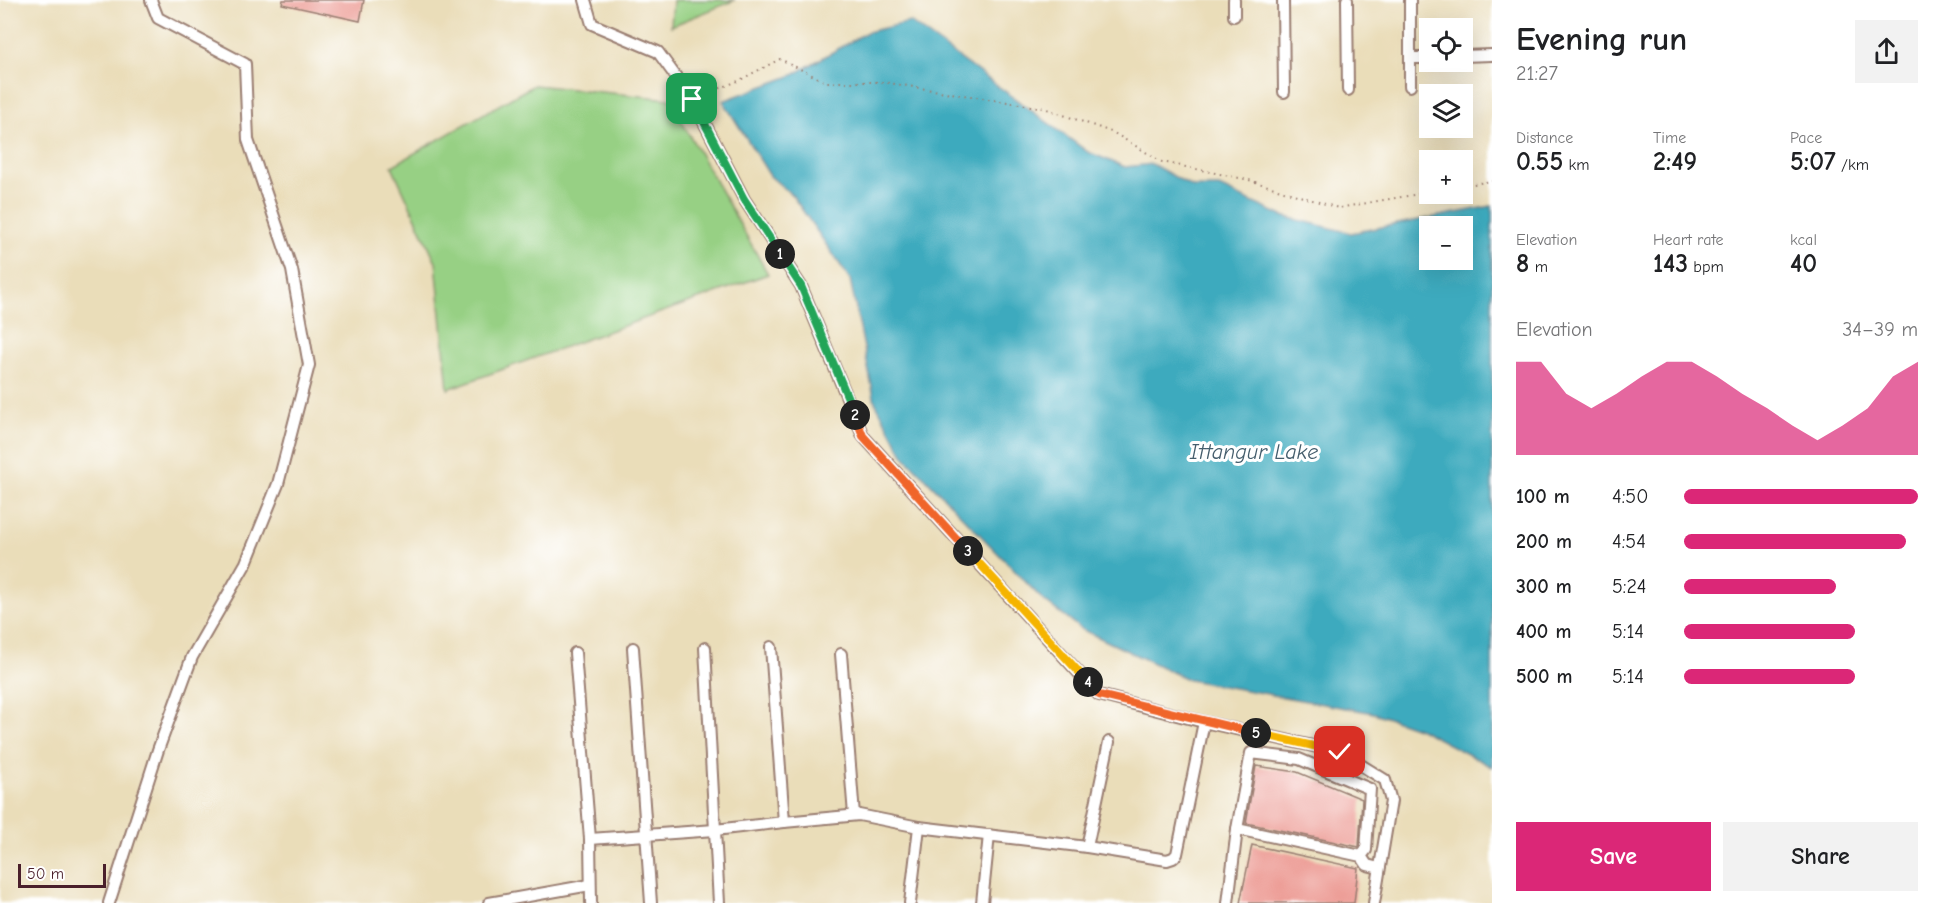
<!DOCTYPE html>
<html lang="en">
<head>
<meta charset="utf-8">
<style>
  :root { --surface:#fff; --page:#f2f2f2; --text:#202124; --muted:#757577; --accent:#db2777 }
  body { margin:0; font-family:"Comic Neue",sans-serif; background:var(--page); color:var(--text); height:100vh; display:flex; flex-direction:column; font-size:22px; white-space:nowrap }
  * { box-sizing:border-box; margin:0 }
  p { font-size:20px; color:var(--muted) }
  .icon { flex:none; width:33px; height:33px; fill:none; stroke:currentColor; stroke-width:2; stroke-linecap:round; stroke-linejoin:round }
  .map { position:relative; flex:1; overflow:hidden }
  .panel { display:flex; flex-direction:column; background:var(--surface); width:450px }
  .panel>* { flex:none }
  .controls { position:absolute; left:1419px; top:18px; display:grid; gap:12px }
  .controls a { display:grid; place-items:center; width:54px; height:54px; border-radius:0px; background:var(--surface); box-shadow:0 6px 24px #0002; font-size:30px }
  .scale { position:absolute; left:18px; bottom:15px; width:88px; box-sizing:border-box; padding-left:6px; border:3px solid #4a1f2b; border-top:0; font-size:16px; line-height:21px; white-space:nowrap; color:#4a1f2b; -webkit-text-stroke:4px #fff; paint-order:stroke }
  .pin { position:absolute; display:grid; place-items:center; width:51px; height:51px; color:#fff; margin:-26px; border-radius:12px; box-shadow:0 3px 9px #0006 }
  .km { position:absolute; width:30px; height:30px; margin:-15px; border-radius:50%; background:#222; color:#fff; font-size:16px; line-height:30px; text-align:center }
  .round { display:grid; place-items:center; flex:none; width:63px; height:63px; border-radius:0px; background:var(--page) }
  .headline { display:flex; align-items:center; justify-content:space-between; height:102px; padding:0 24px }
  h1 { font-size:33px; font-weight:600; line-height:45px }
  .stats { display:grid; grid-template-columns:repeat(3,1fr); gap:9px; height:102px; padding:6px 24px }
  .stats div { display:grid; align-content:center }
  .stats b { font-size:26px; font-weight:600 }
  .stats small { font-size:16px; font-weight:400 }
  .stats p { font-size:16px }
  .chart { height:168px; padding:12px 24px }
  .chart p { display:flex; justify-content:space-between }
  .chart svg { width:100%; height:108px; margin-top:6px; fill:var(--accent); opacity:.7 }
  .primary-button { display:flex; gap:12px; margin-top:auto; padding:12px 24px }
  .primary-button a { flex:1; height:69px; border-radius:0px; background:var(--accent); color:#fff; font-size:24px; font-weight:600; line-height:69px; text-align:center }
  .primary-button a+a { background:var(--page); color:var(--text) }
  ul { padding:0 24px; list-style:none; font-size:20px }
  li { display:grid; grid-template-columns:96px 72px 1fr; align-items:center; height:45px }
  li i { height:15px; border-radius:8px; background:var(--accent) }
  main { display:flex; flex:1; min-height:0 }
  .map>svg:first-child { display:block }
</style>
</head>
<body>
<main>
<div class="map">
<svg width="1492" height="903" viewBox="0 0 1492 903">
  <rect width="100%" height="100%" fill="#fff"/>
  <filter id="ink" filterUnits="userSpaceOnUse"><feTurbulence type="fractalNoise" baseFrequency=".0167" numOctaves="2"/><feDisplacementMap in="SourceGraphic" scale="12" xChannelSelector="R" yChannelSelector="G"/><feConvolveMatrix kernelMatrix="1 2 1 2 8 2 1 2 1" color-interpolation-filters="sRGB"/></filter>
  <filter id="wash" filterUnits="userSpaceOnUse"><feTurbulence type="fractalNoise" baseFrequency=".008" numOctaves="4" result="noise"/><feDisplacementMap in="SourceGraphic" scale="24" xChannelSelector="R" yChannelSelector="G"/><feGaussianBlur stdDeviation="1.35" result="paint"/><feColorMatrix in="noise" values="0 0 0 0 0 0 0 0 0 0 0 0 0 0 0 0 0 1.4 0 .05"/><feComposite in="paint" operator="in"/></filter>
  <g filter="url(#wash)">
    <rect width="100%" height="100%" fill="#eaddb9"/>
    <g fill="#97d084" stroke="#707858" stroke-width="1.5">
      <polygon points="673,0 735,0 671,26"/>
      <polygon points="534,85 669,99 768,274 448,389 436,262 392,166"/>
    </g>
    <path fill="#3eaabe" stroke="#446474" stroke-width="1.5" fill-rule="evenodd" d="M910,22L1088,152L1125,167L1152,164L1193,187H1219L1282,216L1351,233L1492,206V767L1420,729L1374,713L1189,680L1081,629L1043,600L904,456L875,402L850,279L792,195L770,176L723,101L793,75L867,32ZM1430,226H1462V260H1430Z"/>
    <g id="blocks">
      <g fill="#ec9891">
        <polygon points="283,0 364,0 360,21 282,4"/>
        <polygon points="1256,766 1297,772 1362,799 1359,847 1246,823"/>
        <polygon points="1252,845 1358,868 1354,903 1240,903"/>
      </g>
    </g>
  </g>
  <g filter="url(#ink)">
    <use href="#blocks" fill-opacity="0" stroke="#9a7e72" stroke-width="1.5"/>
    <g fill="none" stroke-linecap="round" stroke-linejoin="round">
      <g stroke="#9a7e72" stroke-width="14">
        <g id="minor">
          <polyline points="585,0 592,24 658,52 692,99 744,199 801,286 863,436 1099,695 1204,722 1340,752 1385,780 1391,801 1374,903"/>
          <polyline points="1283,0 1284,92"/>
          <polyline points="1347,0 1348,90"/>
          <polyline points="1410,0 1410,86"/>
          <polyline points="1234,16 1234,0"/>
          <polyline points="1462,56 1492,55"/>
          <polyline points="1410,58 1430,58"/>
          <polyline points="771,647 784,822"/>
          <polyline points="633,648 651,903"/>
          <polyline points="705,648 719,903"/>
          <polyline points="575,653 590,839 591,903"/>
          <polyline points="841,654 854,815"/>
          <polyline points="1237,829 1361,856 1367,865 1379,868"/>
          <polyline points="590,839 715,830 784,822 859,815 919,827 1087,847 1167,860 1173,858 1177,854 1204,722"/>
          <polyline points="1087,847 1109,742"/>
          <polyline points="109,903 158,750 192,657 246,563 278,484 309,365 292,270 248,140 245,64 158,18 151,0"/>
          <polyline points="489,903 590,885"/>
          <polyline points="910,903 919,827"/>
          <polyline points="982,903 989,835"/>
          <polyline points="1228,903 1237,829 1251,753 1299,759 1370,789 1366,850 1361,856"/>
        </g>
      </g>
      <g stroke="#9a7e72" stroke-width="2" stroke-dasharray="1.5 4.5" stroke-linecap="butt">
        <polyline points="703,95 738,81 780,59 826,82 883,82 1044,108 1114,133 1162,162 1249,180 1338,208 1430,192"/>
        <polyline points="1462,186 1492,181"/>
      </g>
      <use href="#minor" stroke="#fff" stroke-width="10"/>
    </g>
  </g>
  <g fill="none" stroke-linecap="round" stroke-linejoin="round" filter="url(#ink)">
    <g stroke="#fff" stroke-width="12">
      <polyline id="split-1" points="692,99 744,199 780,254"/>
    </g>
    <g stroke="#fff" stroke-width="12">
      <polyline id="split-2" points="780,254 801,286 855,415"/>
    </g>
    <g stroke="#fff" stroke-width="12">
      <polyline id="split-3" points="855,415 863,436 968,551"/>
    </g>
    <g stroke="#fff" stroke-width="12">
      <polyline id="split-4" points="968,551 1088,682"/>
    </g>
    <g stroke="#fff" stroke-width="12">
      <polyline id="split-5" points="1088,682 1099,695 1256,733"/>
    </g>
    <g stroke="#fff" stroke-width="12">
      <polyline id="split-6" points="1256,733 1340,752"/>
    </g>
    <use href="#split-1" stroke="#22a559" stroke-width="8"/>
    <use href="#split-2" stroke="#22a559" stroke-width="8"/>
    <use href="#split-3" stroke="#f0652b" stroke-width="8"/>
    <use href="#split-4" stroke="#f5b400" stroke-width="8"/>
    <use href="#split-5" stroke="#f0652b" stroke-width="8"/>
    <use href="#split-6" stroke="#f5b400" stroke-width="8"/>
  </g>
  <g text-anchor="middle" stroke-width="6" stroke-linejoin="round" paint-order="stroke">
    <g font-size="22" font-style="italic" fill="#455e6d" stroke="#fff">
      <text x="1254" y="459">Ittangur Lake</text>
    </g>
  </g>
</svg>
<div class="controls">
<a><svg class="icon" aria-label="locate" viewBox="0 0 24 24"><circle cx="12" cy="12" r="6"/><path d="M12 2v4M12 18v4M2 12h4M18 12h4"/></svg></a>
<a><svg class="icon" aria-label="layers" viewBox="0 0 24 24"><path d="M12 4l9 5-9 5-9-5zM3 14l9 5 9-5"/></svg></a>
<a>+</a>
<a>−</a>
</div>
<div class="scale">50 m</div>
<div class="pin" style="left:692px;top:99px;background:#1e9e55"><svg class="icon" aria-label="arrive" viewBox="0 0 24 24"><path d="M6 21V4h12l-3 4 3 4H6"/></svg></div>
<div class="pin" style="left:1340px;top:752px;background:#d93025"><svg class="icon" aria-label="check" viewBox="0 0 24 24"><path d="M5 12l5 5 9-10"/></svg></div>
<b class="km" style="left:780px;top:254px">1</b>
<b class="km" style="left:855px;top:415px">2</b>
<b class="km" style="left:968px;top:551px">3</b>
<b class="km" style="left:1088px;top:682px">4</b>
<b class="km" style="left:1256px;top:733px">5</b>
</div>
<section class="panel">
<div class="headline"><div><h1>Evening run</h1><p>21:27</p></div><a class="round"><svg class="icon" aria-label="share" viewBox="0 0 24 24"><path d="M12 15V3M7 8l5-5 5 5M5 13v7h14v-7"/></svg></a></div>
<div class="stats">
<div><p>Distance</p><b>0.55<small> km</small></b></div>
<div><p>Time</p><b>2:49</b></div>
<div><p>Pace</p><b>5:07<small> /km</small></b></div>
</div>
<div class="stats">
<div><p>Elevation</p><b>8<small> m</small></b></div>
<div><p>Heart rate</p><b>143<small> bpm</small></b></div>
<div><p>kcal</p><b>40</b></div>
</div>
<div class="chart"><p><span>Elevation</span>34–39 m</p>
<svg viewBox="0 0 160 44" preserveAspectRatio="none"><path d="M0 44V6L10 6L20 19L30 25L40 19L50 12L60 6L70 6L80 12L90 19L100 25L110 32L120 38L130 32L140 25L150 12L160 6V44z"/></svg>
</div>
<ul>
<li><b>100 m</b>4:50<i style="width:100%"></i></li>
<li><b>200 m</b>4:54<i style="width:95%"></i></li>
<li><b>300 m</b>5:24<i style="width:65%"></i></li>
<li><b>400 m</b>5:14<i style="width:73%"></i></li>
<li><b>500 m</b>5:14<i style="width:73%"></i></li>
</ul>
<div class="primary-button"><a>Save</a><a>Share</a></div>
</section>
</main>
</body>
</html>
